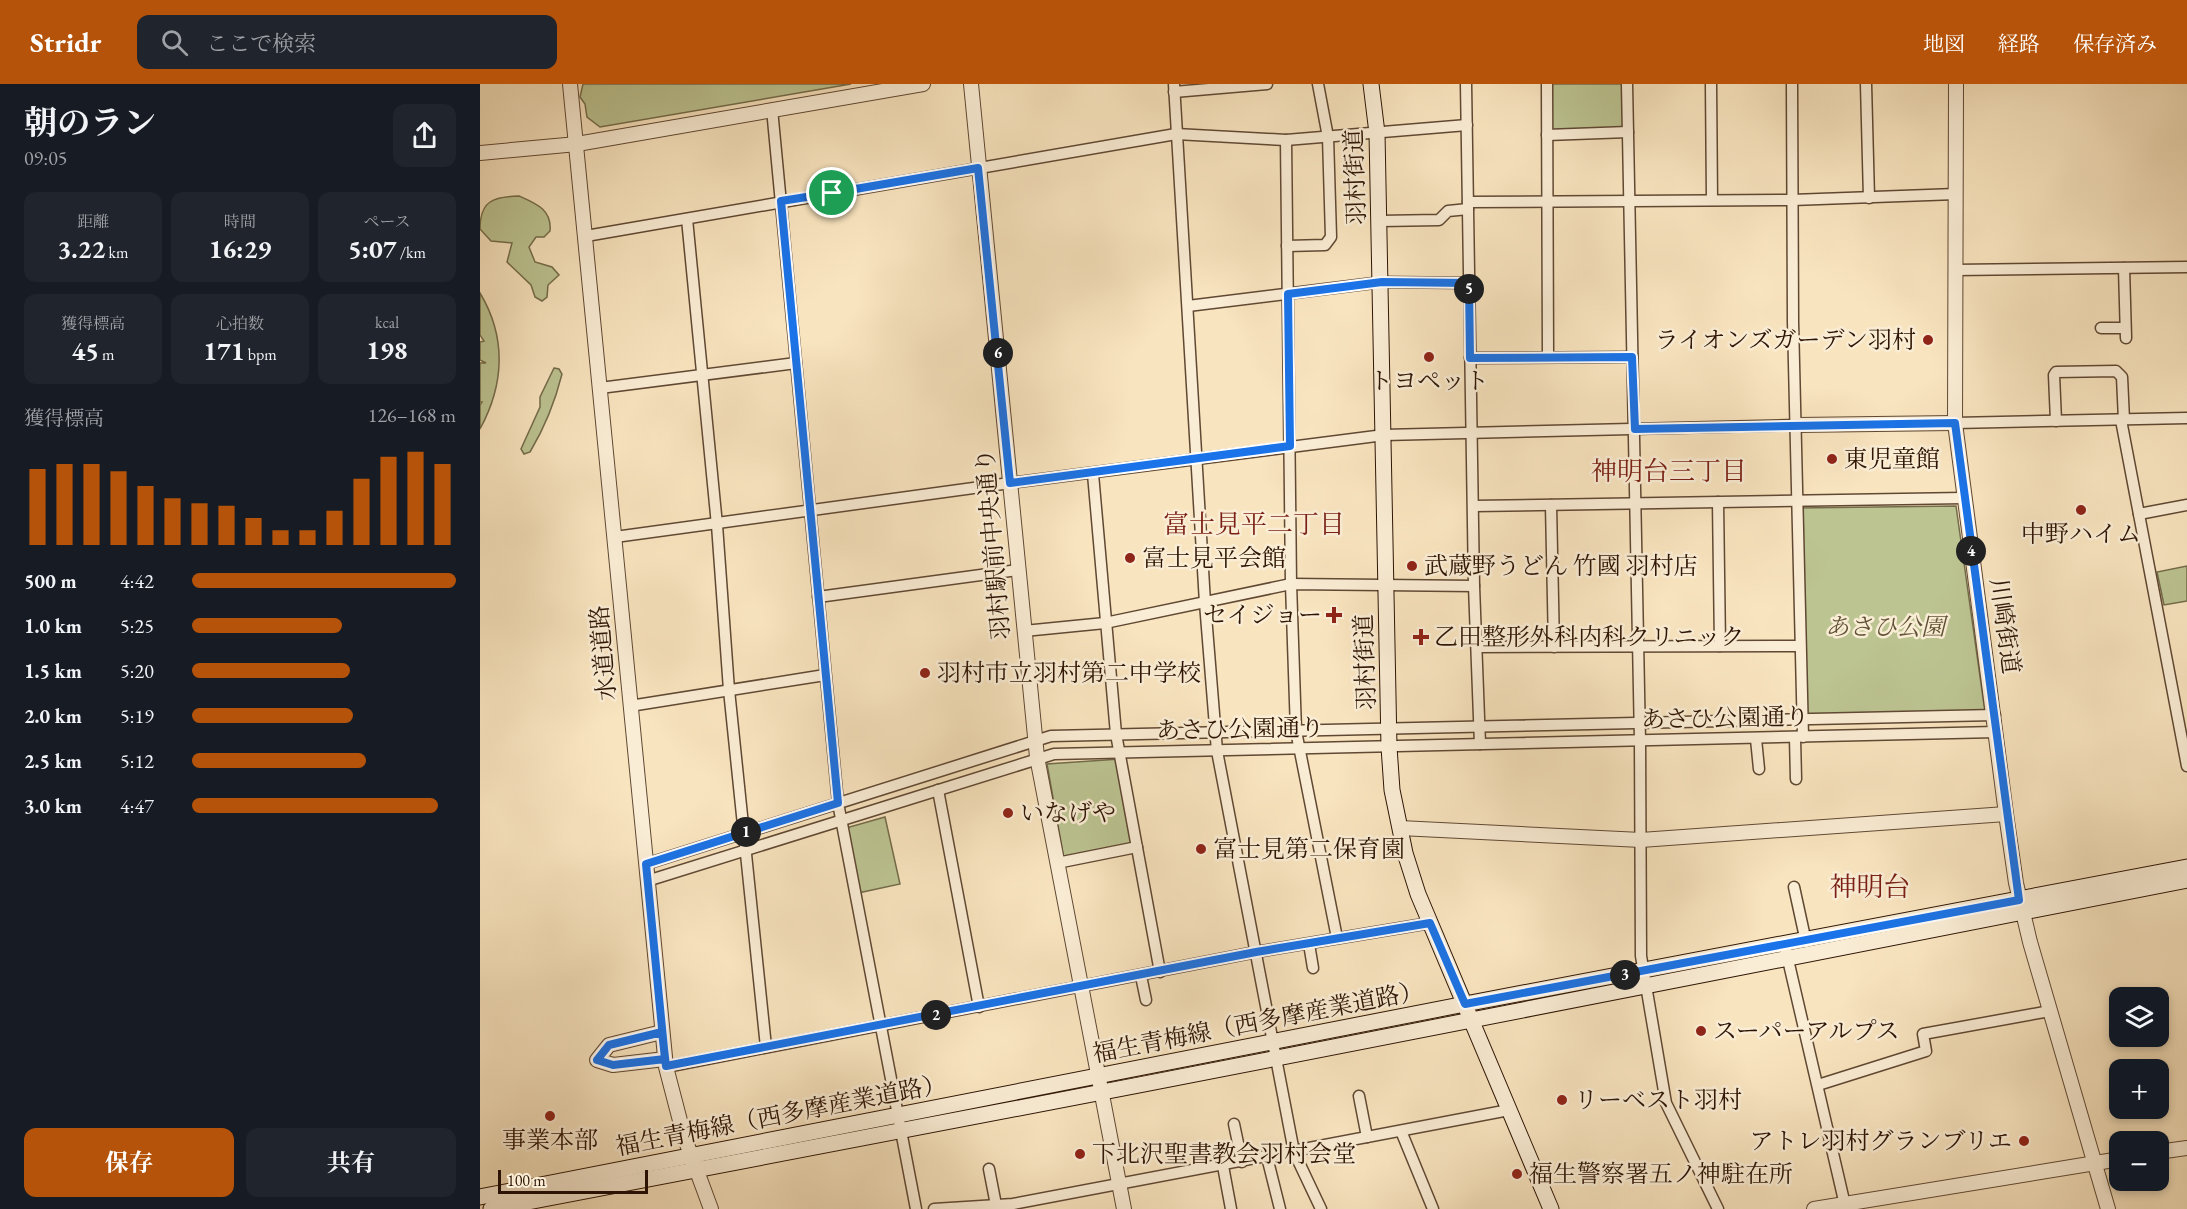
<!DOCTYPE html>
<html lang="ja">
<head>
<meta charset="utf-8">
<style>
  :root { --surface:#171b24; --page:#20242c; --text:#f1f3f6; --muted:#9ea1a6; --accent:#b45309 }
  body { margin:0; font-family:"EB Garamond","Noto Serif JP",serif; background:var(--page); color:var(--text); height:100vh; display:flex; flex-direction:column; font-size:22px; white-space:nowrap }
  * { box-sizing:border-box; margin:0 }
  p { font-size:20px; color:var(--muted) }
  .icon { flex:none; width:33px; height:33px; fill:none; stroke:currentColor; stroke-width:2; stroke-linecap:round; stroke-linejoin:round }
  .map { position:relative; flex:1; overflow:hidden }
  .drawer { display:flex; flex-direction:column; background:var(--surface); width:480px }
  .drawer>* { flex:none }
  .tools { position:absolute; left:1629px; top:903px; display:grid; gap:12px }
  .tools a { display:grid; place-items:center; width:60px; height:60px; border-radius:12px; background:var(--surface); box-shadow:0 3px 9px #0003; font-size:30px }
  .scale { position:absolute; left:18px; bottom:15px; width:150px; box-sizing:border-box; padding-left:6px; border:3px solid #2d1404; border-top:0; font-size:16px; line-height:21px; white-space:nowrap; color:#2d1404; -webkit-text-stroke:4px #faedd5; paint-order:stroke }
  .pin { position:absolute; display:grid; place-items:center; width:51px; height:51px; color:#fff; margin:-26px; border:3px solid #fff; border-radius:50%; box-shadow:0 2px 6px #0007 }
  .km { position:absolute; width:30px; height:30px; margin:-15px; border-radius:50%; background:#222; color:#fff; font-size:16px; line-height:30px; text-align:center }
  .round { display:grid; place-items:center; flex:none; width:63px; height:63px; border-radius:12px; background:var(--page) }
  .head { display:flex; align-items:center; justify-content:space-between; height:102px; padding:0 24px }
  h1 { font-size:33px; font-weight:700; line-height:45px }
  .stats { display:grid; grid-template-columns:repeat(3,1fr); gap:9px; height:102px; padding:6px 24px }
  .stats div { display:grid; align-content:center; border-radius:12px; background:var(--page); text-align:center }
  .stats b { font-size:26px; font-weight:700 }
  .stats small { font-size:16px; font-weight:400 }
  .stats p { font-size:16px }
  .chart { height:168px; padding:12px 24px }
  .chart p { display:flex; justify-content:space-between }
  .chart svg { width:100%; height:108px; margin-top:6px; stroke:var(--accent); stroke-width:6 }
  .action { display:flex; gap:12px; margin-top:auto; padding:12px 24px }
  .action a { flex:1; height:69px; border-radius:12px; background:var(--accent); color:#fff; font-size:24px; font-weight:700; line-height:69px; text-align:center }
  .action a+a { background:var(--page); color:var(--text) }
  ul { padding:0 24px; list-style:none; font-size:20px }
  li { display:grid; grid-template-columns:96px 72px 1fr; align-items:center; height:45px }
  li i { height:15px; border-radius:8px; background:var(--accent) }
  header { display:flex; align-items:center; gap:36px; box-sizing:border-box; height:84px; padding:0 30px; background:var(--accent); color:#fff }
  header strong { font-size:28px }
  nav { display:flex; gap:33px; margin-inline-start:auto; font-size:21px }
  .search { width:420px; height:54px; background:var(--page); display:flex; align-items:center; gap:15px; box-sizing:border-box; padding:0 21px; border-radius:12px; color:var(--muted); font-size:22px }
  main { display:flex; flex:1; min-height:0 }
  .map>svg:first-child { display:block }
</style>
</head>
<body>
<header>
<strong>Stridr</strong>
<div class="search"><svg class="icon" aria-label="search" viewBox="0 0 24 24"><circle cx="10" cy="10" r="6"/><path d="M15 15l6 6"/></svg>ここで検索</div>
<nav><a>地図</a><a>経路</a><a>保存済み</a></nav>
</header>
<main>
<section class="drawer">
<div class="head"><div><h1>朝のラン</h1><p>09:05</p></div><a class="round"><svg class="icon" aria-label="share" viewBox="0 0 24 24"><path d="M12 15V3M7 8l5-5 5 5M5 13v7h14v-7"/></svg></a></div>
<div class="stats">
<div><p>距離</p><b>3.22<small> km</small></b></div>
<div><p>時間</p><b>16:29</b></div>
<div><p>ペース</p><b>5:07<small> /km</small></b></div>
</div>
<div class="stats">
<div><p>獲得標高</p><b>45<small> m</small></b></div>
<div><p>心拍数</p><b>171<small> bpm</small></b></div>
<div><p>kcal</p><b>198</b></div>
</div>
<div class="chart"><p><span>獲得標高</span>126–168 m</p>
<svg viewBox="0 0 160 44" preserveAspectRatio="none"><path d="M5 44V13M15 44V11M25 44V11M35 44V14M45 44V20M55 44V25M65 44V27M75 44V28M85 44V33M95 44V38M105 44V38M115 44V30M125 44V17M135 44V8M145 44V6M155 44V11"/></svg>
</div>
<ul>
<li><b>500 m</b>4:42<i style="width:100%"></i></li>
<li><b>1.0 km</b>5:25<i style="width:57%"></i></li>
<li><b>1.5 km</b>5:20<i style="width:60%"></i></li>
<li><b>2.0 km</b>5:19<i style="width:61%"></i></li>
<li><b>2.5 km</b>5:12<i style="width:66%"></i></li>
<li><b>3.0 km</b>4:47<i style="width:93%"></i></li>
</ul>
<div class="action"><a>保存</a><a>共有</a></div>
</section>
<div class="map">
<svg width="1707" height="1125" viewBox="0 0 1707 1125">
  <rect width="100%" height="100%" fill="#f8e4bf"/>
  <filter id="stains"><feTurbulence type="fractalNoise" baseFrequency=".00333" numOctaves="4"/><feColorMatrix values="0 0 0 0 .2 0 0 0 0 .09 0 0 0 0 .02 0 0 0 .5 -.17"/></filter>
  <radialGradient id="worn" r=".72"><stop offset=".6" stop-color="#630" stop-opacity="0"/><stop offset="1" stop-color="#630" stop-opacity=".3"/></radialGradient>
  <g fill="#bcc492" stroke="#746c4b" stroke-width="1.5">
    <polygon points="103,0 371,0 120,43 107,33 105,20 100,13"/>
    <polygon points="1068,0 1143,0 1144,46 1068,49"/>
    <path d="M39,112C57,120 72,126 70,147L64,153H56L49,163L55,178L72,183L79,191L68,201L67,213L62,217L55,213L51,201L27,178L32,159L11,157L0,145C0,116 14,113 39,112Z"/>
    <path d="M0,209C27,254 24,301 0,345V321L2,318H0V279H6L0,276V258L4,257L0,251Z"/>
    <path d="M74,284L79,285L82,290C75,318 65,343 50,368L44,370L41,365L60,323V313Z"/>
    <polygon points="1476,422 1505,628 1325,636 1317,424"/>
    <polygon points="1707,482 1707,517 1684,521 1677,488"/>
    <polygon points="640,675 652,762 584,775 567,680"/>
    <polygon points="405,733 420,800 378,809 366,744"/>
  </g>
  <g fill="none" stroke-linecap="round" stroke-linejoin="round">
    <g stroke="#604833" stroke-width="13">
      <g id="minor">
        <polyline points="694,0 725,519 737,667 814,1068 841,1125"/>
        <polyline points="986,0 994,502 1000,660"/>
        <polyline points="1067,0 1068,273"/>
        <polyline points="1147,0 1160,657 1161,872 1186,1019 1238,1125"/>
        <polyline points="1231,0 1232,116"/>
        <polyline points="1312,0 1313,238 1323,653"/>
        <polyline points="1386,0 1389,114"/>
        <polyline points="694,8 787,0"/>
        <polyline points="292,25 358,719 436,1125"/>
        <polyline points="1067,51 1148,48"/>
        <polyline points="806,56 811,500 816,647 857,854"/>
        <polyline points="988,118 1312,116 1476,110"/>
        <polyline points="207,135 237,441 249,606 286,963"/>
        <polyline points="900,137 959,136 968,127 988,125"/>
        <polyline points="106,152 696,50 806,56 987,41"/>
        <polyline points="807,162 845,161 851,153 848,53 838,0"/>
        <polyline points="1644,184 1646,254"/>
        <polyline points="1475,186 1707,183"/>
        <polyline points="708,222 902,198 989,199"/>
        <polyline points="1621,244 1645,244"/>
        <polyline points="990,274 1152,273"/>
        <polyline points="120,304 316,279"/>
        <polyline points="1641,336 1707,682"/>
        <polyline points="1576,337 1574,291 1576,288 1636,287 1642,293 1644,336"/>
        <polyline points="1475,339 1707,334"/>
        <polyline points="613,390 636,650 680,888"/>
        <polyline points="1238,418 1240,562"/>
        <polyline points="1071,421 1074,563"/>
        <polyline points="994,422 1484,414"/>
        <polyline points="1659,430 1707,421"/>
        <polyline points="135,453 530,399 904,351 1317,341"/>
        <polyline points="338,513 538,486"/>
        <polyline points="544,547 625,539 811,500 994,502"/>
        <polyline points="997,563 1320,562"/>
        <polyline points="150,622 345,591"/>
        <polyline points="1315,654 1316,695"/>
        <polyline points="1276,655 1279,685"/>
        <polyline points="458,706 499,923"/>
        <polyline points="577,779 657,763"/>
        <polyline points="166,780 571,652 1515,631"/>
        <polyline points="167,797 574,670 1516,648"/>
        <polyline points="1314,803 1326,858"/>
        <polyline points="829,860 833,884"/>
        <polyline points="1306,867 1365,1121"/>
        <polyline points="661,892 666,916"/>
        <polyline points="186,983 776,868 950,839"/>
        <polyline points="1338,1001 1446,967 1443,950 1570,927"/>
        <polyline points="879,1012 887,1053"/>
        <polyline points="754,1040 762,1078"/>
        <polyline points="921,1047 953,1125"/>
        <polyline points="787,1073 800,1125"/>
        <polyline points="743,1082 751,1125"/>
        <polyline points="509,1085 516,1121"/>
        <polyline points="454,1125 533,1120 1029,1026"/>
      </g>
    </g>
    <g stroke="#604833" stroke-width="16">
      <g id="tertiary">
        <polyline points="90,0 186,983 204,1052 231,1125"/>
        <polyline points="491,0 557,673 644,1125"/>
        <polyline points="1476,0 1475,339 1526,730 1536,799 1550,858 1628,1125"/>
        <polyline points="0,69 97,60 443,0"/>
        <polyline points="1317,341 1475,339"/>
        <polyline points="920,744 1161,756 1526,730"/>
        <polyline points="182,948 129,961 117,976 133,981 185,975"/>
        <polyline points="1678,1068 1707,1064"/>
        <polyline points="1334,1125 1640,1075"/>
      </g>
    </g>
    <g stroke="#2d1404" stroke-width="17">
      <g id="secondary">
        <polyline points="891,0 897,49 909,663 912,706 925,769 938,810 1071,1125"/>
        <polyline points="0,1113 985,920 1707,783"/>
        <path d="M11,1125C577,1019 1142,906 1707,796"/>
      </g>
    </g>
    <use href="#minor" stroke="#faedd5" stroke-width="10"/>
    <use href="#tertiary" stroke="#faedd5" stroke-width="14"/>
    <use href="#secondary" stroke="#faedd5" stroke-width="15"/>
  </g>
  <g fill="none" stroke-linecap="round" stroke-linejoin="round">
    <g stroke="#fff" stroke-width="12">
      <polyline id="route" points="352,109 301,117 358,719 166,780 185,975 133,981 117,976 129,961 182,948 186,982 776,868 950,839 985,920 1539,816 1475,339 1155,345 1152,273 990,274 989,199 902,198 808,210 810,362 530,399 498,84 352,109"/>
    </g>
    <use href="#route" stroke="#1a73e8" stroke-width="8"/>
  </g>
  <g fill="#8f2418" stroke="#faedd5" stroke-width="2">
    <circle cx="1448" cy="256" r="6"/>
    <circle cx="949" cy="273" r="6"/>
    <circle cx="1352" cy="375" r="6"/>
    <circle cx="1601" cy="426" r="6"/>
    <circle cx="650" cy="474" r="6"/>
    <circle cx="932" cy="482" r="6"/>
    <path d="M851 522h6v6h6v6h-6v6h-6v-6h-6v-6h6z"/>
    <path d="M938 544h6v6h6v6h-6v6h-6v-6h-6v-6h6z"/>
    <circle cx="445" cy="589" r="6"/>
    <circle cx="528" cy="729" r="6"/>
    <circle cx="721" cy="765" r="6"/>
    <circle cx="1221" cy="947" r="6"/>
    <circle cx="1082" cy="1016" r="6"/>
    <circle cx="70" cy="1032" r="6"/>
    <circle cx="1544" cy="1057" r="6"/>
    <circle cx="600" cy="1070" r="6"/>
    <circle cx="1037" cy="1090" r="6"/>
  </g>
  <g text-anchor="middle" stroke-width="5" stroke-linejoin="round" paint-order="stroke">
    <g font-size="24" fill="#2d1404" stroke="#faedd5">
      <text transform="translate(875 93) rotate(-92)" y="8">羽村街道</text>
      <text transform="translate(513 460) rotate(-95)" y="8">羽村駅前中央通り</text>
      <text transform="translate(1525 542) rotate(82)" y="8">川崎街道</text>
      <text transform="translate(123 569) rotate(-95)" y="8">水道道路</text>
      <text transform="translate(885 578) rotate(-92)" y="8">羽村街道</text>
      <text transform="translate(1245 634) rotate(-1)" y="8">あさひ公園通り</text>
      <text transform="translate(760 645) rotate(-1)" y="8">あさひ公園通り</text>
      <text transform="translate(778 938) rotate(-11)" y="8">福生青梅線（西多摩産業道路）</text>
      <text transform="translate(301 1031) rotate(-11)" y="8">福生青梅線（西多摩産業道路）</text>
    </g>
    <g font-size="24" fill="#2d1404" stroke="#faedd5" text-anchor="start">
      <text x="1436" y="264" text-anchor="end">ライオンズガーデン羽村</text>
      <text x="949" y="305" text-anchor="middle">トヨペット</text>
      <text x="1364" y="383">東児童館</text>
      <text x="1601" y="458" text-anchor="middle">中野ハイム</text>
      <text x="662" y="482">富士見平会館</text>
      <text x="944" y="490">武蔵野うどん 竹國 羽村店</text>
      <text x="842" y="539" text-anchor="end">セイジョー</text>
      <text x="954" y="561">乙田整形外科内科クリニック</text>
      <text x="457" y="597">羽村市立羽村第二中学校</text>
      <text x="540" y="737">いなげや</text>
      <text x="733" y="773">富士見第二保育園</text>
      <text x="1233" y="955">スーパーアルプス</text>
      <text x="1094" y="1024">リーベスト羽村</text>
      <text x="70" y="1064" text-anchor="middle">事業本部</text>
      <text x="1532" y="1065" text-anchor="end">アトレ羽村グランブリエ</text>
      <text x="612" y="1078">下北沢聖書教会羽村会堂</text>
      <text x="1049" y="1098">福生警察署五ノ神駐在所</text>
    </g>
    <g font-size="24" font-style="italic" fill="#5f5236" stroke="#faedd5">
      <text x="1405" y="551">あさひ公園</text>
    </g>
    <g font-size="26" fill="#7a1f14" stroke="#faedd5">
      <text x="1189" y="396">神明台三丁目</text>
      <text x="774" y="449">富士見平二丁目</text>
    </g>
    <g font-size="27" fill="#7a1f14" stroke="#faedd5">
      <text x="1390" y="812">神明台</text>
    </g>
  </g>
  <rect width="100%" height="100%" filter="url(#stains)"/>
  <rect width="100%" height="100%" fill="url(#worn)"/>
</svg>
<div class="tools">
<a><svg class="icon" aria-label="layers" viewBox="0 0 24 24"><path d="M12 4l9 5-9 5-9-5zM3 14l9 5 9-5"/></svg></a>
<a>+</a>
<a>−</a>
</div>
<div class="scale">100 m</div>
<div class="pin" style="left:352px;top:109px;background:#1e9e55"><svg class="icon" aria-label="arrive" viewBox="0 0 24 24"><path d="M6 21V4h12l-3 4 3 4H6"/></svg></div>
<b class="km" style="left:266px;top:748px">1</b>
<b class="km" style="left:456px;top:931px">2</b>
<b class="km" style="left:1145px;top:891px">3</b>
<b class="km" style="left:1491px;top:467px">4</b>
<b class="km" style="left:989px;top:205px">5</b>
<b class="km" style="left:518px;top:269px">6</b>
</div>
</main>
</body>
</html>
